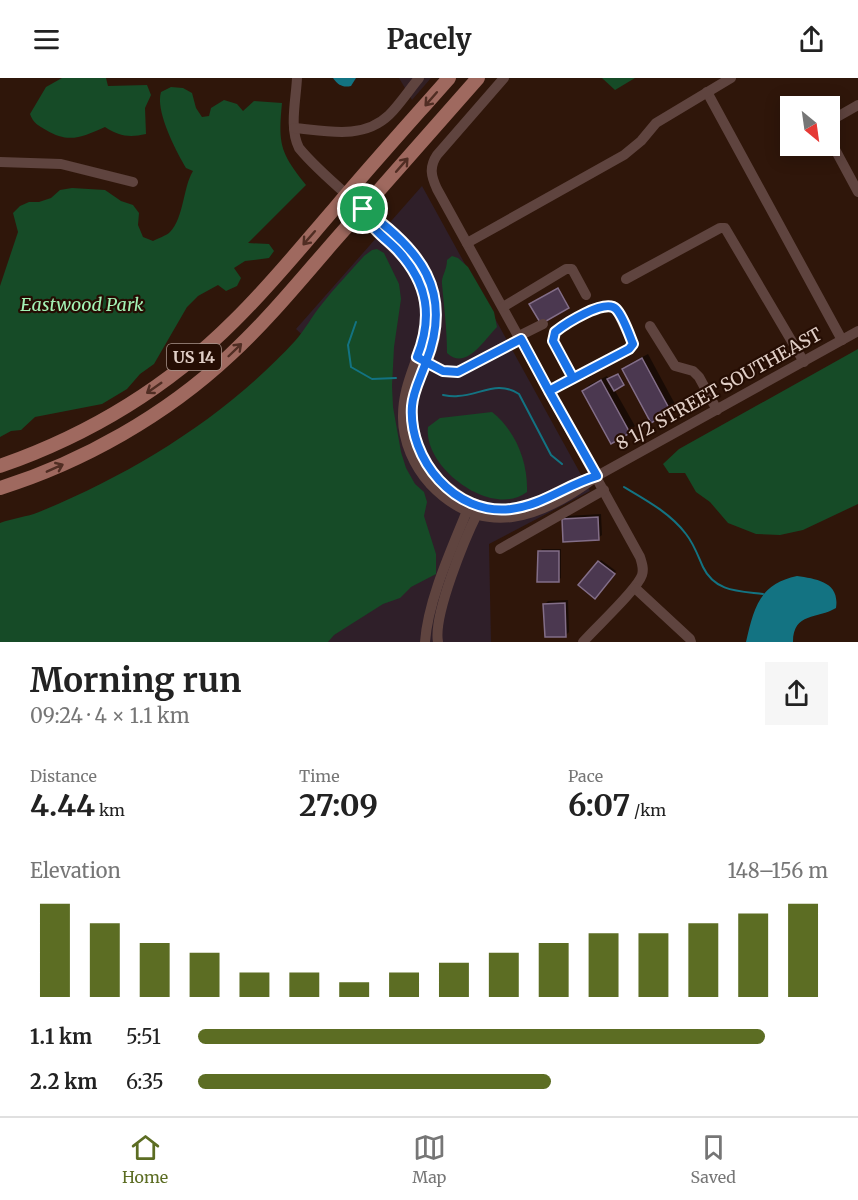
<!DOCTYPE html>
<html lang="en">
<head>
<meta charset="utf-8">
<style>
  :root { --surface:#fff; --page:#f6f6f6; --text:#222; --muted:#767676; --line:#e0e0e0; --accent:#5c6d23 }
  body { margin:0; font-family:Merriweather,serif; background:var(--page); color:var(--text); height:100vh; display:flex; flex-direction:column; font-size:22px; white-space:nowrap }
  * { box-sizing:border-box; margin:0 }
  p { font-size:20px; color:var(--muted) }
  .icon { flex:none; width:33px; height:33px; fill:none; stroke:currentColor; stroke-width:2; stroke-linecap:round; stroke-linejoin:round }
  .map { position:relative; height:564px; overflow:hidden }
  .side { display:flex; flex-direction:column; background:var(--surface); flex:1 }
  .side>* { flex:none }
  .needle { width:39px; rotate:151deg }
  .buttons { position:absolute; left:780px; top:18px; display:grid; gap:12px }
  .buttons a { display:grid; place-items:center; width:60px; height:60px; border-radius:0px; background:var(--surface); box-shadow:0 3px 15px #0003; font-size:30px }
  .pin { position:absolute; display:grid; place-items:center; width:51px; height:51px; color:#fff; margin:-26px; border:3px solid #fff; border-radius:50%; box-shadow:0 2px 6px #0007 }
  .round { display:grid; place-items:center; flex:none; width:63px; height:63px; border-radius:0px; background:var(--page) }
  .headline { display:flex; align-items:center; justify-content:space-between; height:102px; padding:0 30px }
  h1 { font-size:33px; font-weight:700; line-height:45px }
  .metrics { display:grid; grid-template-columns:repeat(3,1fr); gap:9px; height:102px; padding:6px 30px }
  .metrics div { display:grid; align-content:center }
  .metrics b { font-size:30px; font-weight:700 }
  .metrics small { font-size:16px; font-weight:400 }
  .metrics p { font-size:16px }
  .chart { height:168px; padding:12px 30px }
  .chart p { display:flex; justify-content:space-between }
  .chart svg { width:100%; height:108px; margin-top:6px; stroke:var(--accent); stroke-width:6 }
  ul { padding:0 30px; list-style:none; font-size:20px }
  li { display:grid; grid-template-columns:96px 72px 1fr; align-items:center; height:45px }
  li i { height:15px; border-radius:8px; background:var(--accent) }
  header { display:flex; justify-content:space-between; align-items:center; height:78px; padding:0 30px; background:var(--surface); font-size:27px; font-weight:700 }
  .tabs { display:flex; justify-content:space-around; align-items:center; height:84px; border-top:2px solid var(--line); background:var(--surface); font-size:16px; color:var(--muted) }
  .tabs a { display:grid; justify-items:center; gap:3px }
  .tabs .current { color:var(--accent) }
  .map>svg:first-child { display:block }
</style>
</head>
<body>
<header><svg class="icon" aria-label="menu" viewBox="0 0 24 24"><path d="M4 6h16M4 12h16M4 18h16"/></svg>Pacely<svg class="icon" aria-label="share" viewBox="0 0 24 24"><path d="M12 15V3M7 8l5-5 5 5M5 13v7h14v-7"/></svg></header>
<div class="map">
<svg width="858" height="564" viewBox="0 0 858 564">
  <rect width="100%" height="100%" fill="#2f160a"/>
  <polygon fill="#311f24" points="399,0 431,0 412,22"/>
  <polygon fill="#2f1f29" points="422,108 590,413 489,466 491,564 279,564 344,297 296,251"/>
  <g fill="#164b27">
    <path d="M62,0H106L108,8L147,7L151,17L145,30L146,56C129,60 119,58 105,49C82,59 69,66 46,52C39,48 33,45 30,36L46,9Z"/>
    <polygon points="602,0 635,0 615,12"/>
    <path d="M171,9L183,10L192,15L196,30L202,39L209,38L211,30L224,22L237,26L243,33L254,23L282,25C278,66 280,75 306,107L248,165L269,166L274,173L269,180L245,183L234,190L241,200L237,208L226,213L218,207L198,218L187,229L154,286L140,296L127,311L102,326L35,339L21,352L11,353L0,359V208L18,154L13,135L20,128L29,124H39L51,120L60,112L72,110L105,112L121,123L133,127L139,135L138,147L143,159L153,163C158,160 166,158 170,154C184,140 183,109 193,93L186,90C176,73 155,33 161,14Z"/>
    <path d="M377,171L384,175L399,206L401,221L394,269L392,308L393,329L401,374L406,390L415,406L424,414L427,424L424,438L436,476V496L411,509L400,520L383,526L334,557L328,564H0V445C13,440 27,439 39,434C134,395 225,339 295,263C305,252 312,238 322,226C335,209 350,194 364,178L372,172Z"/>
    <path d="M452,178L458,180L468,189L494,234L497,249C484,262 466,293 447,275C447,251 444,229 442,206C441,198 447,193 447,182Z"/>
    <polygon points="858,271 858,426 803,452 780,457 756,456 728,445 710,424 696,414 685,395 669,395 663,386 679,371"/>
    <path d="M492,334C516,353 528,384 527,414C492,441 423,390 428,349L440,340Z"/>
  </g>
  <g fill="#137382">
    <path d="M333,0H356L351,8C343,10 338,7 333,0Z"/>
    <path d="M797,498C817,501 840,504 836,530C818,541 793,534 793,564H746C754,530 759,506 797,498Z"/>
  </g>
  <g fill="#0007">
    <polygon points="648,276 676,328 670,333 624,291 629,286"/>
    <polygon points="619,295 624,304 614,311 635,348 629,354 584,313 589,307 607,298 609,302"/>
    <polygon points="601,436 602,457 598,460 563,442 567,438"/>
    <polygon points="542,471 561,471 561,500 558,502 539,474"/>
    <polygon points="601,482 616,493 595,519 580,507"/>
    <polygon points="568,522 569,554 566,557 545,526 548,523"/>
  </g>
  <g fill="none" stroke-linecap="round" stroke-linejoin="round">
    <g stroke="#137382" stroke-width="2">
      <polyline points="356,244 348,267 351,289 372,301 396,300"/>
      <path d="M443,317C448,318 453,319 458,318C480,317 498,302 519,316L551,377L562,386"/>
      <path d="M624,409C646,422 670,435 686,456C694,466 698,478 703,489C715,514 739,513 763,516"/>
    </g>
  </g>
  <g fill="#4b3850" stroke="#836e88" stroke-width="1.5">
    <polygon points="558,210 569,230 541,246 529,226"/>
    <polygon points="642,280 671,334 651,345 622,291"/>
    <polygon points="618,296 624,307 614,313 607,301"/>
    <polygon points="601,302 630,355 611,366 582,313"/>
    <polygon points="598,439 599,462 563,464 562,441"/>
    <polygon points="538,473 559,473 559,504 537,504"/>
    <polygon points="598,483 615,496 595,521 578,507"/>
    <polygon points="565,525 566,559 545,559 543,526"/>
  </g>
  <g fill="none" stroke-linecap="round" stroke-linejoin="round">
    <g stroke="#5f443f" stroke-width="10">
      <path d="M297,0C296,22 289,50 299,70C317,92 341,111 362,130C387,152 417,168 429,202C436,220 439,245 434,264C430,282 419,298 414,315C404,352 421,390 451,411C468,425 486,433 509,431C539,429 561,408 589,400"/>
      <path d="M504,0L437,77C429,89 431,98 437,111L640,479C642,485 644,491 642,497C637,512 595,550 583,564"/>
      <polyline points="707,14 842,262"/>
      <polyline points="830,43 858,27"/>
      <path d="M294,50C327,53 363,62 389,37C400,26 409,12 419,0"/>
      <polyline points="830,62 858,114"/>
      <polyline points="0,84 61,86 133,104"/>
      <path d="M363,131C367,137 370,145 375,151C392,172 417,187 424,215C435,265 402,293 403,340C403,364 414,388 430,406C484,463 543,439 597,398L858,253"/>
      <polyline points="467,165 624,77 641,63 656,45 731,0"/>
      <polyline points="626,201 720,150 725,150 804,284"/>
      <polyline points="503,229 566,191 572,191 586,217"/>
      <polyline points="650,248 675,288 693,293 699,299 717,332"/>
      <polyline points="519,258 543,246"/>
      <polyline points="421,281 443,293 458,294 521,261"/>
      <path d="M549,313L629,271L633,266L616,231C600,222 568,244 555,254L553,263L573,300"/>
      <polyline points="500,471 604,412"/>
      <polyline points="635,510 690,561 691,564"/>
      <path d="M425,564C428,521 453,468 469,428"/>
      <path d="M438,564C433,537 465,460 478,434"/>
    </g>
    <g stroke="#9f695f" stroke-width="14">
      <path d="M0,388C89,357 168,309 234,243C270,208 302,168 335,130C372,86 411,43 449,0"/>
      <path d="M0,410C83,384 166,337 230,277C269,241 302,200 337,160C384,107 431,53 478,0"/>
    </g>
  </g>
  <defs><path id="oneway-shaft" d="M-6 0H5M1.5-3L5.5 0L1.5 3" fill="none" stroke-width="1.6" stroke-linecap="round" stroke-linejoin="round" transform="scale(1.5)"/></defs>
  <g stroke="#502d23">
    <use href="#oneway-shaft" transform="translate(431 21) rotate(131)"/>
    <use href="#oneway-shaft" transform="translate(402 87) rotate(-49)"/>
    <use href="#oneway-shaft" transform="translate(309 160) rotate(131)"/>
    <use href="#oneway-shaft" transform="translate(235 272) rotate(-44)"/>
    <use href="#oneway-shaft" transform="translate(154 310) rotate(145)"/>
    <use href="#oneway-shaft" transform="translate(55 390) rotate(-24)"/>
  </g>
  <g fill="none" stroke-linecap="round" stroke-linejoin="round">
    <g stroke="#fff" stroke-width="12">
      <path id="route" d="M363,131C367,138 371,145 375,151C383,160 392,166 399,174C428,206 433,239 417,279L426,284C421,299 413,313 412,328C408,381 455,438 511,431C543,427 566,407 597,398L549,313L629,271L633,266C629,256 623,238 616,231C605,220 565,246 555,254L553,263L573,300L549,313L521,261L458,294L443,293L426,284C454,213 420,171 363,131"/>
    </g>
    <use href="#route" stroke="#1a73e8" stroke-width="8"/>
  </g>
  <g text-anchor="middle" stroke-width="4.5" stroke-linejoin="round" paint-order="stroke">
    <rect fill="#250d03" stroke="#a8948c" stroke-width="1.5" x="167" y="266" width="54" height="26" rx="4.5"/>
    <g font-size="16" font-weight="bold" fill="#e0cec6">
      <text x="194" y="285">US 14</text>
    </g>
    <g font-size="18" font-style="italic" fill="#a3f2b5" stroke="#250d03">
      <text x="82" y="233">Eastwood Park</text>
    </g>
    <g font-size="18" fill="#e0cec6" stroke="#250d03">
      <text transform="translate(719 311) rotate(-29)" y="6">8 1/2 STREET SOUTHEAST</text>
    </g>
  </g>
</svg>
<div class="buttons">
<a><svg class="needle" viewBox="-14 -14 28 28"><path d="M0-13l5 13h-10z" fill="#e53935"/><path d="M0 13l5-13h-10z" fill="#767676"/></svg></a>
</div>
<div class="pin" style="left:363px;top:131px;background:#1e9e55"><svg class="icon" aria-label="arrive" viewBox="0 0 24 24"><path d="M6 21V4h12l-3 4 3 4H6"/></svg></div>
</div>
<section class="side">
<div class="headline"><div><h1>Morning run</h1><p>09:24 · 4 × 1.1 km</p></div><a class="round"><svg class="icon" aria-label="share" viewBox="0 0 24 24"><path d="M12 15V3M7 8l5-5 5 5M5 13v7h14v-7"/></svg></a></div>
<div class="metrics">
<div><p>Distance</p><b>4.44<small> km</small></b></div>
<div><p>Time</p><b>27:09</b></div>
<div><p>Pace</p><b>6:07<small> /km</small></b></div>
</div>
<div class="chart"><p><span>Elevation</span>148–156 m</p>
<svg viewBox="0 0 160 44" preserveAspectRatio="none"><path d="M5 44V6M15 44V14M25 44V22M35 44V26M45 44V34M55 44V34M65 44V38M75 44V34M85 44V30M95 44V26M105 44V22M115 44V18M125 44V18M135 44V14M145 44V10M155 44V6"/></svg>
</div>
<ul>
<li><b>1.1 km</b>5:51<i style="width:90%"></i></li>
<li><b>2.2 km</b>6:35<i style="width:56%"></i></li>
</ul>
</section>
<nav class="tabs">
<a class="current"><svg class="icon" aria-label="home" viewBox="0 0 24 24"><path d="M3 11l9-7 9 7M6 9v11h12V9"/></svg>Home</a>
<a><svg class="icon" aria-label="map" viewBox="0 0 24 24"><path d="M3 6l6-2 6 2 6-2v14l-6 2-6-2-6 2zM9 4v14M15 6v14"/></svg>Map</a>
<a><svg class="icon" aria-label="saved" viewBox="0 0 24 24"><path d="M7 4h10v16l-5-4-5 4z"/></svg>Saved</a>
</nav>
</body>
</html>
